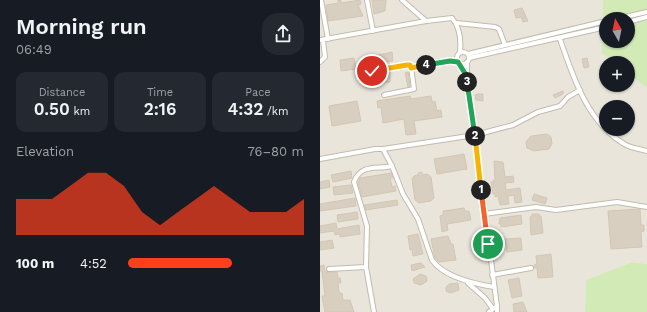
<!DOCTYPE html>
<html lang="en">
<head>
<meta charset="utf-8">
<style>
  :root { --surface:#171b24; --page:#242831; --text:#f1f3f6; --muted:#9ea1a6; --accent:#fc3f1d }
  body { margin:0; font-family:"Work Sans",sans-serif; background:var(--page); color:var(--text); height:100vh; display:flex; flex-direction:column; font-size:15px; white-space:nowrap }
  * { box-sizing:border-box; margin:0 }
  p { font-size:13px; color:var(--muted) }
  .icon { flex:none; width:22px; height:22px; fill:none; stroke:currentColor; stroke-width:2; stroke-linecap:round; stroke-linejoin:round }
  .map { position:relative; flex:1; overflow:hidden }
  .details { display:flex; flex-direction:column; background:var(--surface); width:320px }
  .details>* { flex:none }
  .needle { width:26px; rotate:351deg }
  .controls { position:absolute; left:279px; top:12px; display:grid; gap:8px }
  .controls a { display:grid; place-items:center; width:36px; height:36px; border-radius:50%; background:var(--surface); box-shadow:0 1px 3px #0004; font-size:20px }
  .pin { position:absolute; display:grid; place-items:center; width:34px; height:34px; color:#fff; margin:-17px; border:2px solid #fff; border-radius:50%; box-shadow:0 1px 4px #0007 }
  .km { position:absolute; width:20px; height:20px; margin:-10px; border-radius:50%; background:#222; color:#fff; font-size:11px; line-height:20px; text-align:center }
  .round { display:grid; place-items:center; flex:none; width:42px; height:42px; border-radius:16px; background:var(--page) }
  .summary { display:flex; align-items:center; justify-content:space-between; height:68px; padding:0 16px }
  h1 { font-size:22px; font-weight:600; line-height:30px }
  .metrics { display:grid; grid-template-columns:repeat(3,1fr); gap:6px; height:68px; padding:4px 16px }
  .metrics div { display:grid; align-content:center; border-radius:10px; background:var(--page); text-align:center }
  .metrics b { font-size:17px; font-weight:600 }
  .metrics small { font-size:11px; font-weight:400 }
  .metrics p { font-size:11px }
  .chart { height:112px; padding:8px 16px }
  .chart p { display:flex; justify-content:space-between }
  .chart svg { width:100%; height:72px; margin-top:4px; fill:var(--accent); opacity:.7 }
  ul { padding:0 16px; list-style:none; font-size:13px }
  li { display:grid; grid-template-columns:64px 48px 1fr; align-items:center; height:30px }
  li i { height:10px; border-radius:5px; background:var(--accent) }
  main { display:flex; flex:1; min-height:0 }
  .map>svg:first-child { display:block }
</style>
</head>
<body>
<main>
<section class="details">
<div class="summary"><div><h1>Morning run</h1><p>06:49</p></div><a class="round"><svg class="icon" aria-label="share" viewBox="0 0 24 24"><path d="M12 15V3M7 8l5-5 5 5M5 13v7h14v-7"/></svg></a></div>
<div class="metrics">
<div><p>Distance</p><b>0.50<small> km</small></b></div>
<div><p>Time</p><b>2:16</b></div>
<div><p>Pace</p><b>4:32<small> /km</small></b></div>
</div>
<div class="chart"><p><span>Elevation</span>76–80 m</p>
<svg viewBox="0 0 160 44" preserveAspectRatio="none"><path d="M0 44V22L10 22L20 22L30 14L40 6L50 6L60 14L70 30L80 38L90 30L100 22L110 14L120 22L130 30L140 30L150 30L160 22V44z"/></svg>
</div>
<ul>
<li><b>100 m</b>4:52<i style="width:59%"></i></li>
</ul>
</section>
<div class="map">
<svg width="327" height="312" viewBox="0 0 327 312">
  <rect width="100%" height="100%" fill="#f6f3ec"/>
  <path fill="#eae5da" fill-rule="evenodd" d="M0,0H283L282,53L295,63H286V85H308V73L327,88V264L312,262L266,280L265,312H0ZM286,107H308V129H286Z"/>
  <g fill="#d2eab5" fill-rule="evenodd">
    <path d="M283,0H327V88L308,73V63H295L282,53ZM286,19H308V41H286Z"/>
    <polygon points="312,262 327,264 327,312 265,312 266,280"/>
  </g>
  <g fill="#d8cfc1" stroke="#d3c7b4">
    <polygon points="18,0 21,0 21,3 40,0 41,4 38,5 43,16 8,21 6,5 18,3"/>
    <polygon points="52,0 66,0 65,11 54,14"/>
    <polygon points="202,8 208,21 203,22 201,17 196,18 194,10"/>
    <polygon points="72,52 73,61 55,64 54,56"/>
    <polygon points="34,58 36,69 21,71 20,60"/>
    <polygon points="267,58 269,67 264,68 262,59"/>
    <polygon points="66,72 70,72 70,82 61,83 60,77 66,76"/>
    <polygon points="88,72 90,86 88,87 85,73"/>
    <polygon points="243,91 243,94 235,98 233,95"/>
    <polygon points="158,94 163,94 163,101 156,100 155,95"/>
    <polygon points="90,96 91,99 111,96 112,102 115,101 117,111 121,110 122,117 94,121 96,134 86,135 84,119 63,123 61,107 58,108 57,101"/>
    <polygon points="37,101 41,121 12,126 9,106"/>
    <polygon points="227,134 231,137 232,144 229,149 214,151 207,148 206,142 211,136"/>
    <polygon points="144,154 147,169 117,174 114,159"/>
    <polygon points="174,161 183,162 185,177 193,176 194,182 185,183 186,190 200,188 202,202 195,203 194,195 188,196 189,204 180,205 178,196 175,197 175,194 173,194 171,182 175,180"/>
    <polygon points="31,171 32,178 13,182 11,175"/>
    <polygon points="102,172 102,175 107,174 111,177 114,198 111,201 99,203 95,200 92,179 94,176 98,175 98,173"/>
    <polygon points="71,173 73,178 70,178 72,187 75,186 76,191 42,197 38,183 40,178"/>
    <polygon points="9,180 10,187 0,189 0,182"/>
    <polygon points="31,185 33,193 14,195 13,187"/>
    <polygon points="214,194 227,198 225,204 212,200"/>
    <polygon points="35,198 36,206 0,211 0,204"/>
    <polygon points="77,200 78,205 46,210 44,205"/>
    <polygon points="144,208 145,211 149,211 151,220 127,224 128,230 122,232 120,216 123,215 123,211"/>
    <polygon points="320,209 321,225 324,225 324,231 321,232 322,247 291,249 288,211"/>
    <polygon points="37,212 38,219 18,222 17,215"/>
    <polygon points="212,214 219,214 219,216 221,216 223,233 211,235 210,217 212,216"/>
    <polygon points="201,215 202,224 181,227 181,224 179,224 180,218"/>
    <polygon points="16,223 17,229 39,225 40,234 20,237 20,234 15,235 14,231 0,233 0,226"/>
    <polygon points="98,234 103,254 93,256 92,249 90,250 88,236"/>
    <polygon points="128,236 131,244 133,244 136,260 119,262 115,258 111,239"/>
    <polygon points="201,238 202,250 187,252 185,239"/>
    <polygon points="12,240 14,248 0,250 0,242"/>
    <polygon points="231,254 233,277 218,278 217,268 214,268 214,265 217,264 216,256"/>
    <polygon points="101,263 105,267 92,271 91,265"/>
    <polygon points="4,265 5,272 17,272 18,278 20,278 21,283 18,283 19,293 22,293 23,300 30,300 34,312 5,312 2,296 5,296 2,271 0,271 0,266"/>
    <polygon points="100,274 106,276 107,281 101,285 94,283 93,279"/>
    <polygon points="199,278 202,296 192,298 188,280"/>
    <polygon points="138,283 139,290 130,293 126,291 126,287 129,284"/>
    <polygon points="203,302 207,312 194,312 193,304"/>
  </g>
  <g fill="none" stroke-linecap="round" stroke-linejoin="round">
    <g stroke="#c2bbae" stroke-width="6">
      <g id="minor">
        <polyline points="1,0 8,39"/>
        <polyline points="47,0 53,31"/>
        <polyline points="82,0 106,21"/>
        <polyline points="296,19 327,12"/>
        <polyline points="308,22 327,17"/>
        <polyline points="137,23 175,27 179,29 185,45"/>
        <path d="M240,39C253,77 268,124 306,145C312,148 320,149 327,151"/>
        <path d="M0,40L106,21L132,18C140,27 141,41 140,52"/>
        <circle cx="143" cy="58" r="6"/>
        <polyline points="148,54 286,21"/>
        <polyline points="149,58 286,27"/>
        <polyline points="0,62 5,57 3,40"/>
        <polyline points="147,62 147,75 177,306"/>
        <polyline points="91,68 130,61 138,62"/>
        <polyline points="52,71 87,65 91,67 94,89 64,95"/>
        <polyline points="0,159 55,149 63,149 155,135 193,125 218,112 240,106 248,97 260,90"/>
        <path d="M72,166L83,194L98,219L112,260C124,277 155,284 174,287"/>
        <polyline points="164,214 216,207 236,210 297,202 327,207"/>
        <path d="M46,267L47,226L34,182C41,163 57,170 72,166L63,149"/>
        <polyline points="9,269 46,267 54,312"/>
        <polyline points="172,275 211,268"/>
        <polyline points="148,283 165,298 173,309"/>
        <polyline points="169,312 177,306 177,312"/>
      </g>
    </g>
    <use href="#minor" stroke="#fff" stroke-width="4"/>
  </g>
  <g fill="none" stroke-linecap="round" stroke-linejoin="round">
    <g stroke="#fff" stroke-width="8">
      <polyline id="split-1" points="161,190 168,244"/>
    </g>
    <g stroke="#fff" stroke-width="8">
      <polyline id="split-2" points="155,136 161,190"/>
    </g>
    <g stroke="#fff" stroke-width="8">
      <polyline id="split-3" points="147,82 155,136"/>
    </g>
    <g stroke="#fff" stroke-width="8">
      <polyline id="split-4" points="106,65 130,61 138,62 146,75 147,82"/>
    </g>
    <g stroke="#fff" stroke-width="8">
      <polyline id="split-5" points="52,71 87,65 90,65 91,68 106,65"/>
    </g>
    <use href="#split-1" stroke="#f0652b" stroke-width="5"/>
    <use href="#split-2" stroke="#f5b400" stroke-width="5"/>
    <use href="#split-3" stroke="#22a559" stroke-width="5"/>
    <use href="#split-4" stroke="#22a559" stroke-width="5"/>
    <use href="#split-5" stroke="#f5b400" stroke-width="5"/>
  </g>
</svg>
<div class="controls">
<a><svg class="needle" viewBox="-14 -14 28 28"><path d="M0-13l5 13h-10z" fill="#e53935"/><path d="M0 13l5-13h-10z" fill="#9ea1a6"/></svg></a>
<a>+</a>
<a>−</a>
</div>
<div class="pin" style="left:168px;top:244px;background:#1e9e55"><svg class="icon" aria-label="arrive" viewBox="0 0 24 24"><path d="M6 21V4h12l-3 4 3 4H6"/></svg></div>
<div class="pin" style="left:52px;top:71px;background:#d93025"><svg class="icon" aria-label="check" viewBox="0 0 24 24"><path d="M5 12l5 5 9-10"/></svg></div>
<b class="km" style="left:161px;top:190px">1</b>
<b class="km" style="left:155px;top:136px">2</b>
<b class="km" style="left:147px;top:82px">3</b>
<b class="km" style="left:106px;top:65px">4</b>
</div>
</main>
</body>
</html>
